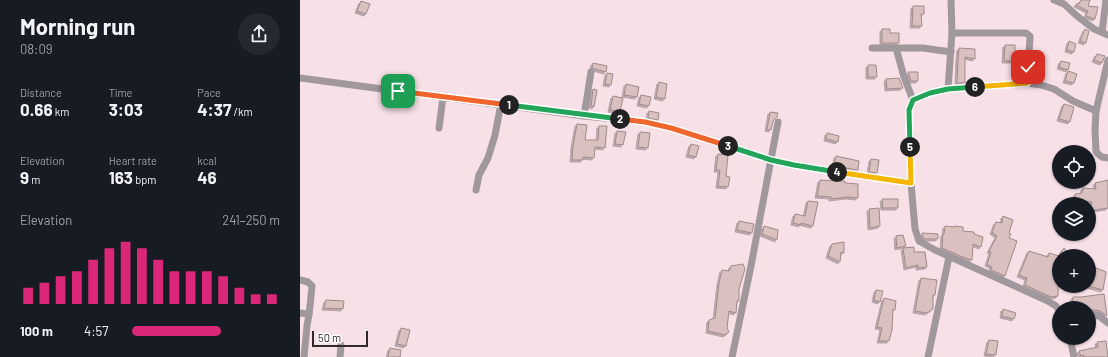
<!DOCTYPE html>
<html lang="en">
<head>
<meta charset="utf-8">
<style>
  :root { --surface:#171b24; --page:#242831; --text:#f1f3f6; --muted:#9ea1a6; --accent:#db2777 }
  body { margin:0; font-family:Barlow,sans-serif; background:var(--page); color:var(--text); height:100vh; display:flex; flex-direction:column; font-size:15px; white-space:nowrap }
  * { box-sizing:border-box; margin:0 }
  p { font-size:13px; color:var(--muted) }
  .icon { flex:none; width:22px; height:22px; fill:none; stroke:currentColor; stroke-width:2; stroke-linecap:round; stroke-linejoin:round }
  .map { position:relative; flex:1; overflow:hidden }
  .panel { display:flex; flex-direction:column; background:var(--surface); width:300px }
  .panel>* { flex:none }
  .controls { position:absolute; left:752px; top:145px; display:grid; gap:8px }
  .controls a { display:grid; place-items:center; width:44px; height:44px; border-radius:50%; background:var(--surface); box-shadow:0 1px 3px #0004; font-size:20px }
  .scale { position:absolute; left:12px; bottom:10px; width:56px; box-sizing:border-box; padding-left:4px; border:2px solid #31282a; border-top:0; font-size:11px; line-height:14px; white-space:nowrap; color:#31282a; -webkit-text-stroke:3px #fff; paint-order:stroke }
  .pin { position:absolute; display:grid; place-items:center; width:34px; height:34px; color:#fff; margin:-17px; border-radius:8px; box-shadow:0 2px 6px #0006 }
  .km { position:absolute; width:20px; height:20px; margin:-10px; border-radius:50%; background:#222; color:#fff; font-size:11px; line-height:20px; text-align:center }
  .round { display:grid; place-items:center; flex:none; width:42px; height:42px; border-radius:21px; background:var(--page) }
  .overview { display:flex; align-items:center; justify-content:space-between; height:68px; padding:0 20px }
  h1 { font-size:22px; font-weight:700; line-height:30px }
  .metrics { display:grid; grid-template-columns:repeat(3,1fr); gap:6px; height:68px; padding:4px 20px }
  .metrics div { display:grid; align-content:center }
  .metrics b { font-size:17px; font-weight:700 }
  .metrics small { font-size:11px; font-weight:400 }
  .metrics p { font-size:11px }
  .chart { height:112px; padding:8px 20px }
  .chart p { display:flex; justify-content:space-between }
  .chart svg { width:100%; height:72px; margin-top:4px; stroke:var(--accent); stroke-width:6 }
  ul { padding:0 20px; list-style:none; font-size:13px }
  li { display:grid; grid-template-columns:64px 48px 1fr; align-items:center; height:30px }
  li i { height:10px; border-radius:5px; background:var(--accent) }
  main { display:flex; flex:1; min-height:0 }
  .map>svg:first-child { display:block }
</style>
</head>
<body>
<main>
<section class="panel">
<div class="overview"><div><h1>Morning run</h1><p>08:09</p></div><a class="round"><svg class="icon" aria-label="share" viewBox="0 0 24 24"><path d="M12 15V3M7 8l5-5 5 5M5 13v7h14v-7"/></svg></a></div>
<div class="metrics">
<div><p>Distance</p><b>0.66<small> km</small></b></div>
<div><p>Time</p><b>3:03</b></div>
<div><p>Pace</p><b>4:37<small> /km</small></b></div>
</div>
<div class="metrics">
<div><p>Elevation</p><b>9<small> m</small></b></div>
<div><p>Heart rate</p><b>163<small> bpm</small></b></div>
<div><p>kcal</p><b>46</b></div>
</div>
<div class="chart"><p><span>Elevation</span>241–250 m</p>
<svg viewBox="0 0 160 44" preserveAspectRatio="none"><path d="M5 44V34M15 44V31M25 44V27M35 44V24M45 44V17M55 44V10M65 44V6M75 44V10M85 44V17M95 44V24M105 44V24M115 44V24M125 44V27M135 44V34M145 44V38M155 44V38"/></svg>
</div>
<ul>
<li><b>100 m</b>4:57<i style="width:60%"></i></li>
</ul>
</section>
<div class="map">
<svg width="808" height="357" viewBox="0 0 808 357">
  <defs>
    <filter id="shadow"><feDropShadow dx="-2" dy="2" stdDeviation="0" flood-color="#0004"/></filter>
  </defs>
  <rect width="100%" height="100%" fill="#f8e0e7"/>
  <g fill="#dac1c0" stroke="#9f8988" filter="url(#shadow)">
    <polygon points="781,0 790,0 788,6 798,7 795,19 786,16 788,11 776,5 776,4 779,4"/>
    <polygon points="61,1 70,4 66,14 57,11"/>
    <polygon points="613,6 624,6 624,14 621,14 622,26 612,26"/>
    <polygon points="582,29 590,29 590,33 599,33 599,43 582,43"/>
    <polygon points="785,29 789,31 786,43 780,41"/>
    <polygon points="769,41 776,44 774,52 767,50"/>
    <polygon points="705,45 715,45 715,61 704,61"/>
    <polygon points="659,48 675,49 675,59 665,57 665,83 657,83 658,59"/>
    <polygon points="797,54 805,56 802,63 794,60"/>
    <polygon points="761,61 770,63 768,70 759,67"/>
    <polygon points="293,63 307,66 306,72 295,69 292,67"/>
    <polygon points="568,65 576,65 577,77 568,77"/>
    <polygon points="733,67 738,67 737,79 732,79"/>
    <polygon points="768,71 777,74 774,83 765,81"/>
    <polygon points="608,72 618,72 618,81 611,81"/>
    <polygon points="307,73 313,74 311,85 305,84"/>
    <polygon points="599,78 603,88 587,89 586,79"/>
    <polygon points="359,82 367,84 365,99 356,97"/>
    <polygon points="326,84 339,87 337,97 324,95"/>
    <polygon points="293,89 297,90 294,107 291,106"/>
    <polygon points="341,95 351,97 349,106 339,104"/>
    <polygon points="313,96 323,98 320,112 310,110"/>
    <polygon points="764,104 774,107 770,122 759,119"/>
    <polygon points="349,111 359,113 358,120 348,118"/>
    <polygon points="470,112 478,113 477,117 473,121 471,130 467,129"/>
    <polygon points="277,124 287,125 285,140 298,140 299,126 307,126 305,148 295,147 294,158 283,157 283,160 272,160 273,146"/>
    <polygon points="317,131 326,132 323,145 315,144"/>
    <polygon points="340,132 350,133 348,148 338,147"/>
    <polygon points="527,133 539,136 538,142 526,139"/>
    <polygon points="391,144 399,146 396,157 388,155"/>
    <polygon points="418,154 428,155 426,176 430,177 428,187 418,186 420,170 416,170"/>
    <polygon points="536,156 559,161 558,170 534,166"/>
    <polygon points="571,159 579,160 577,173 569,172"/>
    <polygon points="520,180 536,181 545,181 545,183 558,184 558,198 548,197 531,199 531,197 517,196"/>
    <polygon points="808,180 808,208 789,211 792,202 776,200 775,194 782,193 783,188 796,189 795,183"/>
    <polygon points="582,199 598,199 598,208 583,208"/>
    <polygon points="508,201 518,202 513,226 501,223 501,225 493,223 495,214 505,216"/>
    <polygon points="579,208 580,226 570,228 569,209"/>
    <polygon points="703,216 713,220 709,233 711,234 709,238 717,241 705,276 691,270 692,267 687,264 691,252 689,251 697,236 692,232 696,222 702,223"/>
    <polygon points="439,221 454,224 452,233 437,230"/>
    <polygon points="464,226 478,230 477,240 462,234"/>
    <polygon points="645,226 655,227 655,226 663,227 663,231 674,232 674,234 683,237 681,247 673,244 672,260 665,258 642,248 643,234 644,234"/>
    <polygon points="622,233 638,234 638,239 626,239 623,238"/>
    <polygon points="603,235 606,246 597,248 596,236"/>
    <polygon points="544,242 544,253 541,252 540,262 528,256 532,244"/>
    <polygon points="614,247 614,252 625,252 627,267 618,268 618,265 606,268 603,248"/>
    <polygon points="764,248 770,256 759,256 758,296 751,297 725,285 727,278 719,275 729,251 748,257 749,253 759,256"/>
    <polygon points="443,264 445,269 439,289 439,301 437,301 436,313 429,311 427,328 429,332 425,335 408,331 409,320 415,318 419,283 422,270 429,271 431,266"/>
    <polygon points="789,267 799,269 806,272 803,290 789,286"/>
    <polygon points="621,278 637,280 635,295 633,295 633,309 627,313 615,311"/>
    <polygon points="576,290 583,291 580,302 574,300"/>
    <polygon points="804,294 807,316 800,311 789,309 789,308 771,308 773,297 781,297"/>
    <polygon points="584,298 596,301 595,310 593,309 592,330 589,341 579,341 582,328 577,327"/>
    <polygon points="26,300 44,301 43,309 24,308"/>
    <polygon points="703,309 716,313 714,319 702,316"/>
    <polygon points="101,328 110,330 106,346 97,344"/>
    <polygon points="689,340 698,341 696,355 686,354"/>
    <polygon points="806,341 808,357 784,357 784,355 781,356 779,351 798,347 797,342"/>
    <polygon points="90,348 101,350 100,357 88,357"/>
  </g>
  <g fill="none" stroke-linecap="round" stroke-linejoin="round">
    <g stroke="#a0989d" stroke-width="7">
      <polyline points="754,0 764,4 777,16 794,29 808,35"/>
      <polyline points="802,32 806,0"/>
      <polyline points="652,33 726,33 730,36 730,38 727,83"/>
      <polyline points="572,48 623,48 651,52"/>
      <polyline points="596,48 604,77 613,100"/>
      <polyline points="808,60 796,111 795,130 796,151 798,154 802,157 808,158"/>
      <polyline points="0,78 284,116 345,122 371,128 471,160 494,165 611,183 615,229 619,241 635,250 748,301 756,306 759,310"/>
      <polyline points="648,89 652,33 651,0"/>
      <polyline points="284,116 291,72"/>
      <polyline points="139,128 143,97"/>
      <polyline points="611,183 609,110 613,100 630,93 648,89 727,83 741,85 754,89 773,101 796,111"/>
      <polyline points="176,190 179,175 188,158 195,135 201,104"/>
      <polyline points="0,280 8,282 12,286 10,306 9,314"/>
      <polyline points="0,313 9,314 7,326 4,357"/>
      <polyline points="789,314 799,316 808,323"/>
      <polyline points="770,338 774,357"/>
      <polyline points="40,357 41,345"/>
      <polyline points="432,357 451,266 478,122"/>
      <polyline points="628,357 649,257"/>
    </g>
  </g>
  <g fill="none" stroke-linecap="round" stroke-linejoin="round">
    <g stroke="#fff" stroke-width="8">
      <polyline id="split-1" points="98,91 209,105"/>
    </g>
    <g stroke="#fff" stroke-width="8">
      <polyline id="split-2" points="209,105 320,119"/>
    </g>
    <g stroke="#fff" stroke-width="8">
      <polyline id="split-3" points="320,119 345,122 371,128 428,146"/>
    </g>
    <g stroke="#fff" stroke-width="8">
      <polyline id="split-4" points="428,146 471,160 494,165 537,172"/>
    </g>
    <g stroke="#fff" stroke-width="8">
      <polyline id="split-5" points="537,172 611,183 610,147"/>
    </g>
    <g stroke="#fff" stroke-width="8">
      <polyline id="split-6" points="610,147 609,110 613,100 630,93 648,89 675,87"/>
    </g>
    <g stroke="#fff" stroke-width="8">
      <polyline id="split-7" points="675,87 727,83 728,67"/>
    </g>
    <use href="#split-1" stroke="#f0652b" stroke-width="5"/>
    <use href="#split-2" stroke="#22a559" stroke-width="5"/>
    <use href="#split-3" stroke="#f0652b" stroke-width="5"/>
    <use href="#split-4" stroke="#22a559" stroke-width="5"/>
    <use href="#split-5" stroke="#f5b400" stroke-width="5"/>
    <use href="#split-6" stroke="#22a559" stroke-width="5"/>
    <use href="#split-7" stroke="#f5b400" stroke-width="5"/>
  </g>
</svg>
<div class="controls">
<a><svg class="icon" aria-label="locate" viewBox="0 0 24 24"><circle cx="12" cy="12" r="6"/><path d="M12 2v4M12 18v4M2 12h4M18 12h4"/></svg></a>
<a><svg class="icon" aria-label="layers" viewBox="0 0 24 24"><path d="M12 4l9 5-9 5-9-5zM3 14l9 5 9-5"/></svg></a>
<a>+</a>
<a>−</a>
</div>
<div class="scale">50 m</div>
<div class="pin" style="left:98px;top:91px;background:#1e9e55"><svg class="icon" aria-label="arrive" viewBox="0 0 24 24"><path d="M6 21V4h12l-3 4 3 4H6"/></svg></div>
<div class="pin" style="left:728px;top:67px;background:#d93025"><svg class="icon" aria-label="check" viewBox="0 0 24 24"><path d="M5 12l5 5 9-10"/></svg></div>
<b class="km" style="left:209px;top:105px">1</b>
<b class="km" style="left:320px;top:119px">2</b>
<b class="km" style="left:428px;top:146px">3</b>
<b class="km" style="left:537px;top:172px">4</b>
<b class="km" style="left:610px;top:147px">5</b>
<b class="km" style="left:675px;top:87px">6</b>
</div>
</main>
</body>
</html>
